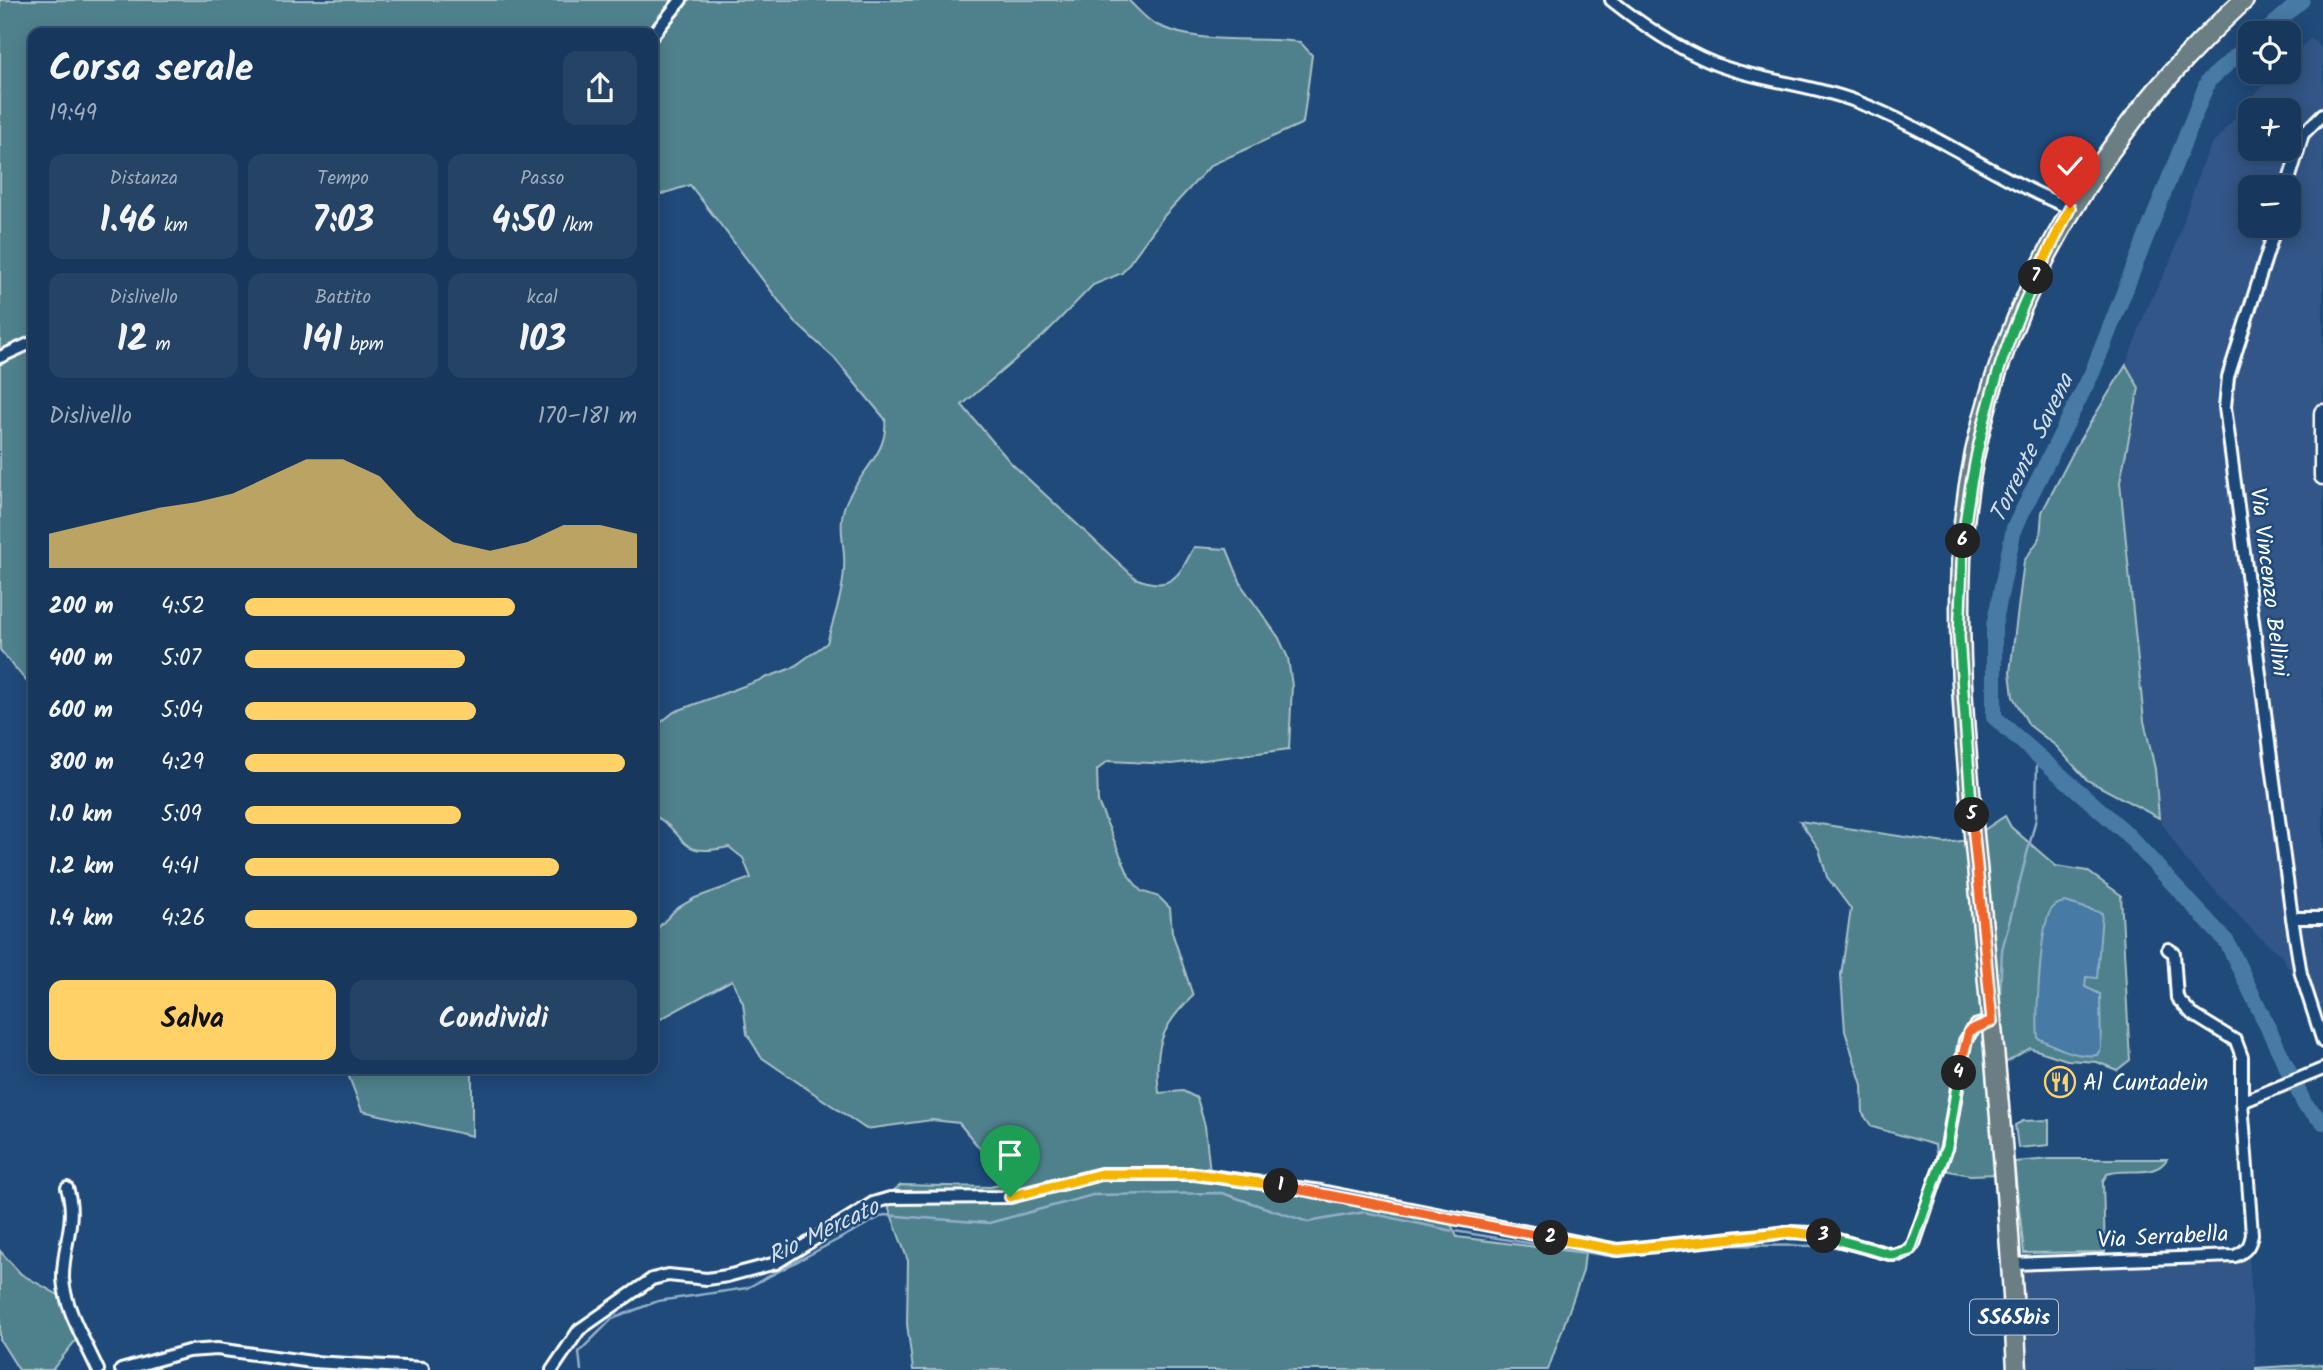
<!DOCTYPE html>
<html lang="it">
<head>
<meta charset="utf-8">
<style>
  :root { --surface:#17385c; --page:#244365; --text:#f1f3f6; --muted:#9eacbb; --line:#365272; --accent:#ffd166 }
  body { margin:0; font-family:Kalam,sans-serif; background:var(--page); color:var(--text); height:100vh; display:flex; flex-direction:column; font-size:26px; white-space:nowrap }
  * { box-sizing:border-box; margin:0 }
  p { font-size:23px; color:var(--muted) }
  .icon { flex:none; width:38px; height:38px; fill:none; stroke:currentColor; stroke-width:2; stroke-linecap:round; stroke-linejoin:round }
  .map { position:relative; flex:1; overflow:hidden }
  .drawer { position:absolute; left:28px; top:28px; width:630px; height:1046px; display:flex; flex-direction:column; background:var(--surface); border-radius:14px; box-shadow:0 4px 18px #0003,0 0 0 2px var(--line) }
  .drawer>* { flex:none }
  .fabs { position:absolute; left:2238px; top:21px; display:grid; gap:14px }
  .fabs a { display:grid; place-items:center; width:63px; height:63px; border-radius:14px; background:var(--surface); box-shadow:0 4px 18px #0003,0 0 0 2px var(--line); font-size:35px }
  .pin { position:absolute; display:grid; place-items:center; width:60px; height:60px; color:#fff; margin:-72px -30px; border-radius:50% 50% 50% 0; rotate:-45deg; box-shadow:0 0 7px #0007 }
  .pin .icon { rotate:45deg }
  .km { position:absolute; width:35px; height:35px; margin:-18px; border-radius:50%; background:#222; color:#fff; font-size:19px; line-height:35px; text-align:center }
  .round { display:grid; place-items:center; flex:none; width:74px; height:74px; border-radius:14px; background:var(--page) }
  .head { display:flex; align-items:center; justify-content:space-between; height:119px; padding:0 21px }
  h1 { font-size:38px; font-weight:600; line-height:52px }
  .stats { display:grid; grid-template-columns:repeat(3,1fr); gap:10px; height:119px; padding:7px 21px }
  .stats div { display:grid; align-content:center; border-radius:14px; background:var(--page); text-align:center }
  .stats b { font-size:35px; font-weight:600 }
  .stats small { font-size:19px; font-weight:400 }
  .stats p { font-size:19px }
  .chart { height:196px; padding:14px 21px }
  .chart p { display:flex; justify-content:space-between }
  .chart svg { width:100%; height:126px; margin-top:7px; fill:var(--accent); opacity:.7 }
  .primary-button { display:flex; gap:14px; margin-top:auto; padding:14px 21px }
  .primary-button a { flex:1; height:80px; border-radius:14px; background:var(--accent); color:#111; font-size:28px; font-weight:600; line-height:80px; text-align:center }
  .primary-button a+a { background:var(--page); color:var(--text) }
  ul { padding:0 21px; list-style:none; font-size:23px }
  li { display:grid; grid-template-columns:112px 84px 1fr; align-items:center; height:52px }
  li i { height:18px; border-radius:9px; background:var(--accent) }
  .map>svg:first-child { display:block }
</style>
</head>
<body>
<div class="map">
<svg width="2323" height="1370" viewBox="0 0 2323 1370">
  <rect width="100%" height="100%" fill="#1f4a7a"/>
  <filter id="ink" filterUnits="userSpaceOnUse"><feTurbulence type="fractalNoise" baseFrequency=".0143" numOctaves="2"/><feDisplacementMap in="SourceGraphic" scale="14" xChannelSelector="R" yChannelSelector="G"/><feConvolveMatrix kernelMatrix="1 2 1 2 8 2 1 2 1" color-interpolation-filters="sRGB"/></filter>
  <g filter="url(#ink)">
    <g fill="#305787" fill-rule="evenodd">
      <path d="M2311,38L2323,50V1029L2281,955L2258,936L2185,859L2159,818L2155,769L2144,721L2120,482L2139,388L2126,365L2146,310L2171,260L2201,167L2211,146L2247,103L2277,72H2289V58ZM2250,110H2289V149H2250ZM2250,187H2289V226H2250Z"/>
      <polygon points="2248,1234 2256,1370 2014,1370 2004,1252 2221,1251 2241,1244"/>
    </g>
    <g fill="#50818c" stroke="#a8c0c6" stroke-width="2">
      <path d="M0,0H1128C1137,8 1147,21 1157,25C1203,46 1252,36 1300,42L1312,55L1303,123L1211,165L1164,216L1122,273L1093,285L1044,335L962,405L1011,463L1135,578C1171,593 1179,576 1194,547L1227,549L1242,586L1279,638L1288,658L1292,686L1289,749L1172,764L1108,761L1097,770L1098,802L1129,876L1141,891L1159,897L1170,908L1172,932L1193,996C1160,1026 1154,1050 1159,1093L1183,1091L1197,1098L1205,1126L1210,1172L1236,1180L1282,1172L1296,1183L1434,1214L1450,1222L1457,1237L1585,1253L1583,1271L1548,1370H913L907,1324L908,1261L888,1206L890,1193L901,1185L990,1187L1008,1183L959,1123L932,1120L866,1129L761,1057L747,1034L743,1003L732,980L657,1021L653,1020V933L676,909L695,898L751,878L743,858L729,847C674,859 690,834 653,815V737L659,724L674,712L792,668L827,643C833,620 843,594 844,569C846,547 837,528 845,505C856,474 889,455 885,419L834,358L795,322L690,185L662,194L653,193V33H33V689L0,650Z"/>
      <polygon points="2126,365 2139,388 2120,482 2144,721 2155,769 2159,818 2087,780 2056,746 2029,725 2013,697 2010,672 2024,561 2040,538 2042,512 2079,441"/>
      <polygon points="2005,816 2011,827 2056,866 2087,871 2121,895 2130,1060 2117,1070 2097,1062 2067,1060 2030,1048 1994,1070 2000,1174 1970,1175 1938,1169 1935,1145 1872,1127 1863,1114 1862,1085 1845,1031 1841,975 1851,909 1827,877 1819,849 1800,821 1945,843 1969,840"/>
      <polygon points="346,1069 472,1069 472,1136 362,1111"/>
      <polygon points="2049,1120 2049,1145 2018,1148 2015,1125 2023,1121"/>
      <path d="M2050,1159H2167C2155,1179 2127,1167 2107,1174L2103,1182L2105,1252L2024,1253L2014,1162Z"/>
      <polygon points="0,1251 21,1274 62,1297 79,1336 52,1370 19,1370 0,1340"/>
      <polygon points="2323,1364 2323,1370 2256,1370 2256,1368"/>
    </g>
    <path fill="#477aa4" stroke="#91afc8" stroke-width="2" d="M2065,902L2102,913L2097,978L2086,977L2085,987L2100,994L2101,1048L2097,1055C2076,1058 2056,1047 2038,1038C2036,1017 2040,925 2051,910C2054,905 2059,903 2065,902Z"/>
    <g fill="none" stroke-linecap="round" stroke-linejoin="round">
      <g stroke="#91afc8" stroke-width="2.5">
        <polyline points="1999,1016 2002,950 2036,819 2037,754"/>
        <polyline points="1711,1245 1831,1246 1902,1262"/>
        <polyline points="581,1370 579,1352 612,1319 658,1301 747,1288 884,1215 989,1223 1093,1195 1222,1193 1308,1222 1365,1212 1448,1230 1615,1257 1649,1252"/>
      </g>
      <g stroke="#477aa4" stroke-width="16">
        <polyline points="2264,33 2302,0"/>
        <polyline points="2250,44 2208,81 2092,373 2014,528 1994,626 1994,717 2125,832 2227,942 2305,1105 2323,1122"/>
      </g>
      <g stroke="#fff" stroke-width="16">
        <g id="street">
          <path d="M1611,0C1644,26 1676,48 1715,64C1759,81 1810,84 1855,101C1930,129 1996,178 2070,208"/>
          <polyline points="653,35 681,0"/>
          <polyline points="2287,187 2303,134 2323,114"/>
          <polyline points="2276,226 2228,377 2225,407 2292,918 2301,974 2323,1042"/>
          <polyline points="0,357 33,342"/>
          <polyline points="2292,918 2323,918"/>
          <polyline points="2168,949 2174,953 2177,998 2192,1014 2236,1041 2242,1057 2242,1102"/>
          <path d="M67,1188C78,1220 62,1246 63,1279C65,1309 86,1343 98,1370"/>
          <path d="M2012,1264L2235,1256C2246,1251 2250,1247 2252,1234L2242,1102L2323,1069"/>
          <polyline points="121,1370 188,1351 217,1349 312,1362 423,1368"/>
          <polyline points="552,1370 579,1330 652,1279 668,1275 707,1279 727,1276 776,1263 873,1203 890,1198 1010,1197 1101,1174 1195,1174 1321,1191 1618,1250 1789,1232 1812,1233 1893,1255 1905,1253 1914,1244 1947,1147 1965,1041 1975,1026 1992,1021"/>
        </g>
      </g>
      <g stroke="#fff" stroke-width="21">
        <polyline id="secondary" points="2323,413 2323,476"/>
      </g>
      <g stroke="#fff" stroke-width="23">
        <path id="primary" d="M2017,1370C2010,1219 1996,1068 1982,918C1971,799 1956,680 1961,560C1972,345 2087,143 2244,0"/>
      </g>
      <use href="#street" stroke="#1f4a7a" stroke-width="10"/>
      <use href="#secondary" stroke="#1f4a7a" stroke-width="16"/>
      <use href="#primary" stroke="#6b7e84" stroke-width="18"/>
    </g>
  </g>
  <g fill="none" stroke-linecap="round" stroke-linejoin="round" filter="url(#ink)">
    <g stroke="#fff" stroke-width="14">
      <polyline id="split-1" points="1010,1197 1101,1174 1195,1174 1281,1186"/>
    </g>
    <g stroke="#fff" stroke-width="14">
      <polyline id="split-2" points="1281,1186 1551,1238"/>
    </g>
    <g stroke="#fff" stroke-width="14">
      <polyline id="split-3" points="1551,1238 1618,1250 1790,1232 1824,1236"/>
    </g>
    <g stroke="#fff" stroke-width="14">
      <polyline id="split-4" points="1824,1236 1893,1255 1910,1250 1947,1147 1959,1073"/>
    </g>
    <g stroke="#fff" stroke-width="14">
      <polyline id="split-5" points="1959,1073 1969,1031 1992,1021 1972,815"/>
    </g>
    <g stroke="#fff" stroke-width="14">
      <polyline id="split-6" points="1963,541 1959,636 1972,815"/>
    </g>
    <g stroke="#fff" stroke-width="14">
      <path id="split-7" d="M1963,541C1973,450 1996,360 2036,277"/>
    </g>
    <g stroke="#fff" stroke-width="14">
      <polyline id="split-8" points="2036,277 2070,208"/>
    </g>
    <use href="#split-1" stroke="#f5b400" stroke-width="9"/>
    <use href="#split-2" stroke="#f0652b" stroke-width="9"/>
    <use href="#split-3" stroke="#f5b400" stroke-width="9"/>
    <use href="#split-4" stroke="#22a559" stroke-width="9"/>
    <use href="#split-5" stroke="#f0652b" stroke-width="9"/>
    <use href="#split-6" stroke="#22a559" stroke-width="9"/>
    <use href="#split-7" stroke="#22a559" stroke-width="9"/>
    <use href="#split-8" stroke="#f5b400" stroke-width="9"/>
  </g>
  <defs>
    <g id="restaurant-ring" transform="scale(1.575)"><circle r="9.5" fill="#1f4a7a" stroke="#ffd166" stroke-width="1.5"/><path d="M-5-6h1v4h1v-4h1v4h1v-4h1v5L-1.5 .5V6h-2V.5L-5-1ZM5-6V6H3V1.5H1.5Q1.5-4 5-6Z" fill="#ffd166"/></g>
  </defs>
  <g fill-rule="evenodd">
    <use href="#restaurant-ring" x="2060" y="1082"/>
  </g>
  <g text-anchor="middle" stroke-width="5" stroke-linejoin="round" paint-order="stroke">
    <rect fill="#1f4a7a" stroke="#bcc9d7" stroke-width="2" x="1970" y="1299.5" width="88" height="35" rx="5"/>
    <g font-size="21" font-weight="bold" fill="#fff">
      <text x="2014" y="1324">SS65bis</text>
    </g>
    <g font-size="23" fill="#fff" stroke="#1f4a7a">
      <text transform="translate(2270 582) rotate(83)" y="8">Via Vincenzo Bellini</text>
      <text transform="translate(2163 1236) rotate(-3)" y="8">Via Serrabella</text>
    </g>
    <g font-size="23" fill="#fff" stroke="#1f4a7a" text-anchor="start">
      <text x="2083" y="1090">Al Cuntadein</text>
    </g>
    <g font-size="24" font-style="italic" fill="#d1dee8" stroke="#1f4a7a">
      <text transform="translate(2031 448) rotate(-64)" y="8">Torrente Savena</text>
      <text transform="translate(823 1231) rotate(-26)" y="8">Rio Mercato</text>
    </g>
  </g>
</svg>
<div class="fabs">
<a><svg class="icon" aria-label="locate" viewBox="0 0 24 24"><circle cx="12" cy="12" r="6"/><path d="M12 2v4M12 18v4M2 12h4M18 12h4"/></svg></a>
<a>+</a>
<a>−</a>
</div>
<div class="pin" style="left:1010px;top:1197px;background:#1e9e55"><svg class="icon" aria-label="arrive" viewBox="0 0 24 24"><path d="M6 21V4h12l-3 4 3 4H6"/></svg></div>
<div class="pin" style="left:2070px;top:208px;background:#d93025"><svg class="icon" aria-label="check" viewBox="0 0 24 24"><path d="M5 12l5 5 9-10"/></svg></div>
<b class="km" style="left:1281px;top:1186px">1</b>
<b class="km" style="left:1551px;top:1238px">2</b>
<b class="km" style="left:1824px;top:1236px">3</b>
<b class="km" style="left:1959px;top:1073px">4</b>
<b class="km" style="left:1972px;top:815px">5</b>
<b class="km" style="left:1963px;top:541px">6</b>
<b class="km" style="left:2036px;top:277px">7</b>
<section class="drawer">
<div class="head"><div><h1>Corsa serale</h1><p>19:49</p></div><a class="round"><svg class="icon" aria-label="share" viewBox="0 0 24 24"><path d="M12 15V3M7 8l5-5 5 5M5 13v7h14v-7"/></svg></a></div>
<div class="stats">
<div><p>Distanza</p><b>1.46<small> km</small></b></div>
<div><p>Tempo</p><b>7:03</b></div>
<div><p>Passo</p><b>4:50<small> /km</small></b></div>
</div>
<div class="stats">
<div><p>Dislivello</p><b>12<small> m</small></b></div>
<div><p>Battito</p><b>141<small> bpm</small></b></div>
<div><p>kcal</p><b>103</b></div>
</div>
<div class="chart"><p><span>Dislivello</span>170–181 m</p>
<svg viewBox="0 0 160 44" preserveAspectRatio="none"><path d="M0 44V32L10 29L20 26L30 23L40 21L50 18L60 12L70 6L80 6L90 12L100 26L110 35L120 38L130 35L140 29L150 29L160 32V44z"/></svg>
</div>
<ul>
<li><b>200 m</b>4:52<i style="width:69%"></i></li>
<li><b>400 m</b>5:07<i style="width:56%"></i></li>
<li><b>600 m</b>5:04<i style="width:59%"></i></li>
<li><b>800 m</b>4:29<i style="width:97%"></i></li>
<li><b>1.0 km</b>5:09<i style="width:55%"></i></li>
<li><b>1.2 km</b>4:41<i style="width:80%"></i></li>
<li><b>1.4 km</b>4:26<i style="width:100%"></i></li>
</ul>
<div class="primary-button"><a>Salva</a><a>Condividi</a></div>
</section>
</div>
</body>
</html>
